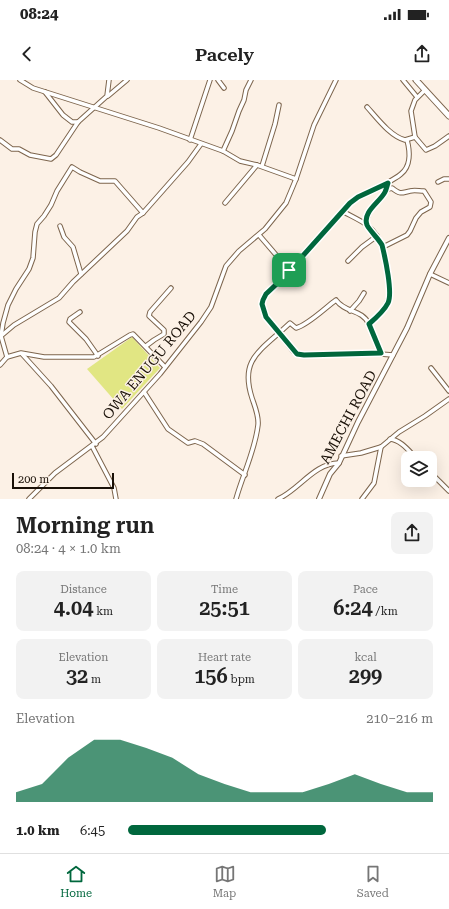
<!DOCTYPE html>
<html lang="en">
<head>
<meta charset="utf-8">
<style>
  :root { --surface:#fff; --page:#f2f2f2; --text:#222; --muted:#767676; --line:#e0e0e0; --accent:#00673d }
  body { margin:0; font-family:"Roboto Serif",serif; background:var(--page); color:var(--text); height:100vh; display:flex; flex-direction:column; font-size:15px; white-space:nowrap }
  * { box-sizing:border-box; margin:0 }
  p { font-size:13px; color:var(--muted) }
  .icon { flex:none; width:22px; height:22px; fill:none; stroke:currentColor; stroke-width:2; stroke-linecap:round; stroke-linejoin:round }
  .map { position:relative; height:419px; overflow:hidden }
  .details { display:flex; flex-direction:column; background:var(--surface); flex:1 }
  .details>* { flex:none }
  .fabs { position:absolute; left:401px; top:371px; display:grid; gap:8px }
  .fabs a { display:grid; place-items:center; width:36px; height:36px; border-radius:8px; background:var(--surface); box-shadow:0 4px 16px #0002; font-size:20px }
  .scale { position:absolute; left:12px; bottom:10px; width:102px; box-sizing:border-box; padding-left:4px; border:2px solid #191007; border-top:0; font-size:11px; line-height:14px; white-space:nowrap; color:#191007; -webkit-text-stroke:3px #fcf1e6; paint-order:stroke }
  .pin { position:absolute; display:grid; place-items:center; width:34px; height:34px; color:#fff; margin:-17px; border-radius:8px; box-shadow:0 2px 6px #0006 }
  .round { display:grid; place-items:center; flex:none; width:42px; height:42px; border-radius:8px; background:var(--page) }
  .head { display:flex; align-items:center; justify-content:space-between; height:68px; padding:0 16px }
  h1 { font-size:22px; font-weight:600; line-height:30px }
  .stats { display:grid; grid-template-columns:repeat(3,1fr); gap:6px; height:68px; padding:4px 16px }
  .stats div { display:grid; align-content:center; border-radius:8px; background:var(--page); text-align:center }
  .stats b { font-size:20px; font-weight:600 }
  .stats small { font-size:11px; font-weight:400 }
  .stats p { font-size:11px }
  .chart { height:112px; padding:8px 16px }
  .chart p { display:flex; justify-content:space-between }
  .chart svg { width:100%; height:72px; margin-top:4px; fill:var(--accent); opacity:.7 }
  ul { padding:0 16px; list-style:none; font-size:13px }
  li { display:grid; grid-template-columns:64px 48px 1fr; align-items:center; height:30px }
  li i { height:10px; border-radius:5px; background:var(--accent) }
  .status { display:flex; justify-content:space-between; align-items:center; height:28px; padding:0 20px; background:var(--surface); direction:ltr }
  .status svg { height:11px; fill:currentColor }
  header { display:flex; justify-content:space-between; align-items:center; height:52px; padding:0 16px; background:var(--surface); font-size:18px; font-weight:600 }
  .dock { display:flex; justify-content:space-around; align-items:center; height:56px; border-top:1px solid var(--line); background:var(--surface); font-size:11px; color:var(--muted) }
  .dock a { display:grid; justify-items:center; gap:2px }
  .dock .active { color:var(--accent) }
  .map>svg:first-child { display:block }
</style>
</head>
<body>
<div class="status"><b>08:24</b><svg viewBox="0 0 49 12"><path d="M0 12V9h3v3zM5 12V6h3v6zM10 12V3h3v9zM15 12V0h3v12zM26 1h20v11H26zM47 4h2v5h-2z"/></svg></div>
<header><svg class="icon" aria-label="back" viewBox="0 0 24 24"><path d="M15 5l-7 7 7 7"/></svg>Pacely<svg class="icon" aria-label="share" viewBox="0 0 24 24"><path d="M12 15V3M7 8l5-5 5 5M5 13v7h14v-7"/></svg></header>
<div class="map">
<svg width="449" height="419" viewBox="0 0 449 419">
  <rect width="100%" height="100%" fill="#fcf1e6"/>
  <polygon fill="#e1e683" points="132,257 160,288 122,329 87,289"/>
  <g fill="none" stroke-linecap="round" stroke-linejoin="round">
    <g stroke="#7d654d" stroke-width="5.5">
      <g id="minor">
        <polyline points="20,0 33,8 159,48 223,71 240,81 257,85 296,99"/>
        <polyline points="218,0 224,8"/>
        <polyline points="403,0 417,17"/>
        <polyline points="425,10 415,20 411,31 415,57 426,70 435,66 449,56"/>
        <polyline points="45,12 63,35 72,42 78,42"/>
        <polyline points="108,16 127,0"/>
        <path d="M367,27C377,38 390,56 405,60L415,57"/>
        <polyline points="0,60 12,69 19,69 30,75 51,79 56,75 78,42 107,16 109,0"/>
        <polyline points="190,60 210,0"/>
        <polyline points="223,71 232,51 239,31 244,20 246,10 251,0"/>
        <polyline points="262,86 275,44 279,25"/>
        <polyline points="438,102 444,99 449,99"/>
        <polyline points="225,123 257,85"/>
        <path d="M342,131C351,136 360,140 367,145C387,161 386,189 390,212C389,226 379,234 369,244L381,273"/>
        <path d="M367,145C365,130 378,125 385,113C386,110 387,106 388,103C392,99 397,98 401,94C411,86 410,71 407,60"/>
        <polyline points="60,146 64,157 73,167 81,194"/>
        <polyline points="259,155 289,190"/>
        <path d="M383,167L407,155L410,151L416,138L421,132L430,127L431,122L424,111C419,111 414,110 410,111C401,113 401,115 392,108L386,110"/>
        <polyline points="348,181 362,167 377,156"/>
        <polyline points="430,194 449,203"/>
        <polyline points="350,231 359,221 364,213"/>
        <polyline points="80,232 70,239 69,242 86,259 98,276"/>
        <path d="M369,244C362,229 345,233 336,220C325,228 308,245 296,248L290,243L279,253L266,237L262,224L266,214L283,198L350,123L358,117L388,103"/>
        <polyline points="1,256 14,245 59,218 73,202 127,151 137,137 143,133 188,82 201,64"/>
        <polyline points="146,266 154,260 164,254 164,250 149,236 150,232 171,208"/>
        <polyline points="22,274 51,306 96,364"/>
        <polyline points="7,277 1,256 3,243 8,225 16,209 29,189 33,178 35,152 37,144 44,136 51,125 57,111 72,87 80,92 100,101 115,101 143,133"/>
        <polyline points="0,285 7,277 21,273 44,277 94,277 130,255 133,254 165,287"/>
        <polyline points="431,288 449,311"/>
        <polyline points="144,312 168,349 188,363 195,361 203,364 245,395"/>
        <path d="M390,359C401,360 409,371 416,378"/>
        <polyline points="92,366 114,408 116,419"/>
        <polyline points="341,376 361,373 381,367 399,352 425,336 449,319"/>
        <polyline points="430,392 449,411"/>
        <polyline points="29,419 55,393 103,357 160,294 201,242 211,227 226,186 239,171 265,149 286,123 296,99 314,45 336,0"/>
        <path d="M236,419C243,394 255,371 258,345C259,336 255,327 252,318C241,284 255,274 279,253L293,271L300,275L367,273L393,275"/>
        <path d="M278,419C299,410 314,383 339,383"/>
        <polyline points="362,419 374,403 381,367"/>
      </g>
    </g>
    <g stroke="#7d654d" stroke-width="6">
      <polyline id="major" points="319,419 330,394 339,383 358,342 407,248 430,194 449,158"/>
    </g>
    <g stroke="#7d654d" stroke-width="7">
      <polyline id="highway" points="416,0 449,36"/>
    </g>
    <use href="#minor" stroke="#fff" stroke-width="3.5"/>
    <use href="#major" stroke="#fff" stroke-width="4"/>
    <use href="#highway" stroke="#fff" stroke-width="5"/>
  </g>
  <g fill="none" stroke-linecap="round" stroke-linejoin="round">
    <g stroke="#fff" stroke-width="8">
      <path id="route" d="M388,103C387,106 386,110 385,112C380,122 362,132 367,145C370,151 378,158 382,165C385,177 393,213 388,223C384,231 376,238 369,244L381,273L304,275L297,274L266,237L262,224L263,220L266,214L283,198L350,123L358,117Z"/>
    </g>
    <use href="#route" stroke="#00673d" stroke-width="5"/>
  </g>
  <g text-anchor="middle" stroke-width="3" stroke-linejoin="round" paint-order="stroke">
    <g font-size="14" fill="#191007" stroke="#fcf1e6">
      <text transform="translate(149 285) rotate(-50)" y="5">OWA ENUGU ROAD</text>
      <text transform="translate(348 337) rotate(-62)" y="5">AMECHI ROAD</text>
    </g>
  </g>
</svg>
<div class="fabs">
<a><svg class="icon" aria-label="layers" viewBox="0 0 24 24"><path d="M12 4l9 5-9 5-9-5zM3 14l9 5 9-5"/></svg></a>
</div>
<div class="scale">200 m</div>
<div class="pin" style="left:289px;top:190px;background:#1e9e55"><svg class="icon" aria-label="arrive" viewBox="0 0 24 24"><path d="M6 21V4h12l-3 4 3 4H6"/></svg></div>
</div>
<section class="details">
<div class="head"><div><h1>Morning run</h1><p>08:24 · 4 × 1.0 km</p></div><a class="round"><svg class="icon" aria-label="share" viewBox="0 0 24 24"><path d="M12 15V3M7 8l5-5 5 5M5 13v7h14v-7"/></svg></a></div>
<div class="stats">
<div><p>Distance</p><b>4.04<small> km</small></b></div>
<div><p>Time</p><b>25:51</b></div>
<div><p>Pace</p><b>6:24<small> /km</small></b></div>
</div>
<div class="stats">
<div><p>Elevation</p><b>32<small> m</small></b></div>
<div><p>Heart rate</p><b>156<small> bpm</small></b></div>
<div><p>kcal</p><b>299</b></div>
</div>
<div class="chart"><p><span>Elevation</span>210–216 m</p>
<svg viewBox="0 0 160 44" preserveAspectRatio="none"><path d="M0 44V38L10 33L20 17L30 6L40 6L50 11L60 17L70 27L80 33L90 38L100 38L110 38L120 33L130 27L140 33L150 38L160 38V44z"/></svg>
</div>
<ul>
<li><b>1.0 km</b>6:45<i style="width:65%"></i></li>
</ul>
</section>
<nav class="dock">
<a class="active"><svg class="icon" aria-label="home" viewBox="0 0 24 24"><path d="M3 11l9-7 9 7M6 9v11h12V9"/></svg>Home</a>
<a><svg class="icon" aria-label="map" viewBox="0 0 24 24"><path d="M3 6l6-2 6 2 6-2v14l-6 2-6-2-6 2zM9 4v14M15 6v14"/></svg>Map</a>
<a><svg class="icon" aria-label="saved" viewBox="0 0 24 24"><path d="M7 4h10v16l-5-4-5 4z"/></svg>Saved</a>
</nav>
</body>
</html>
